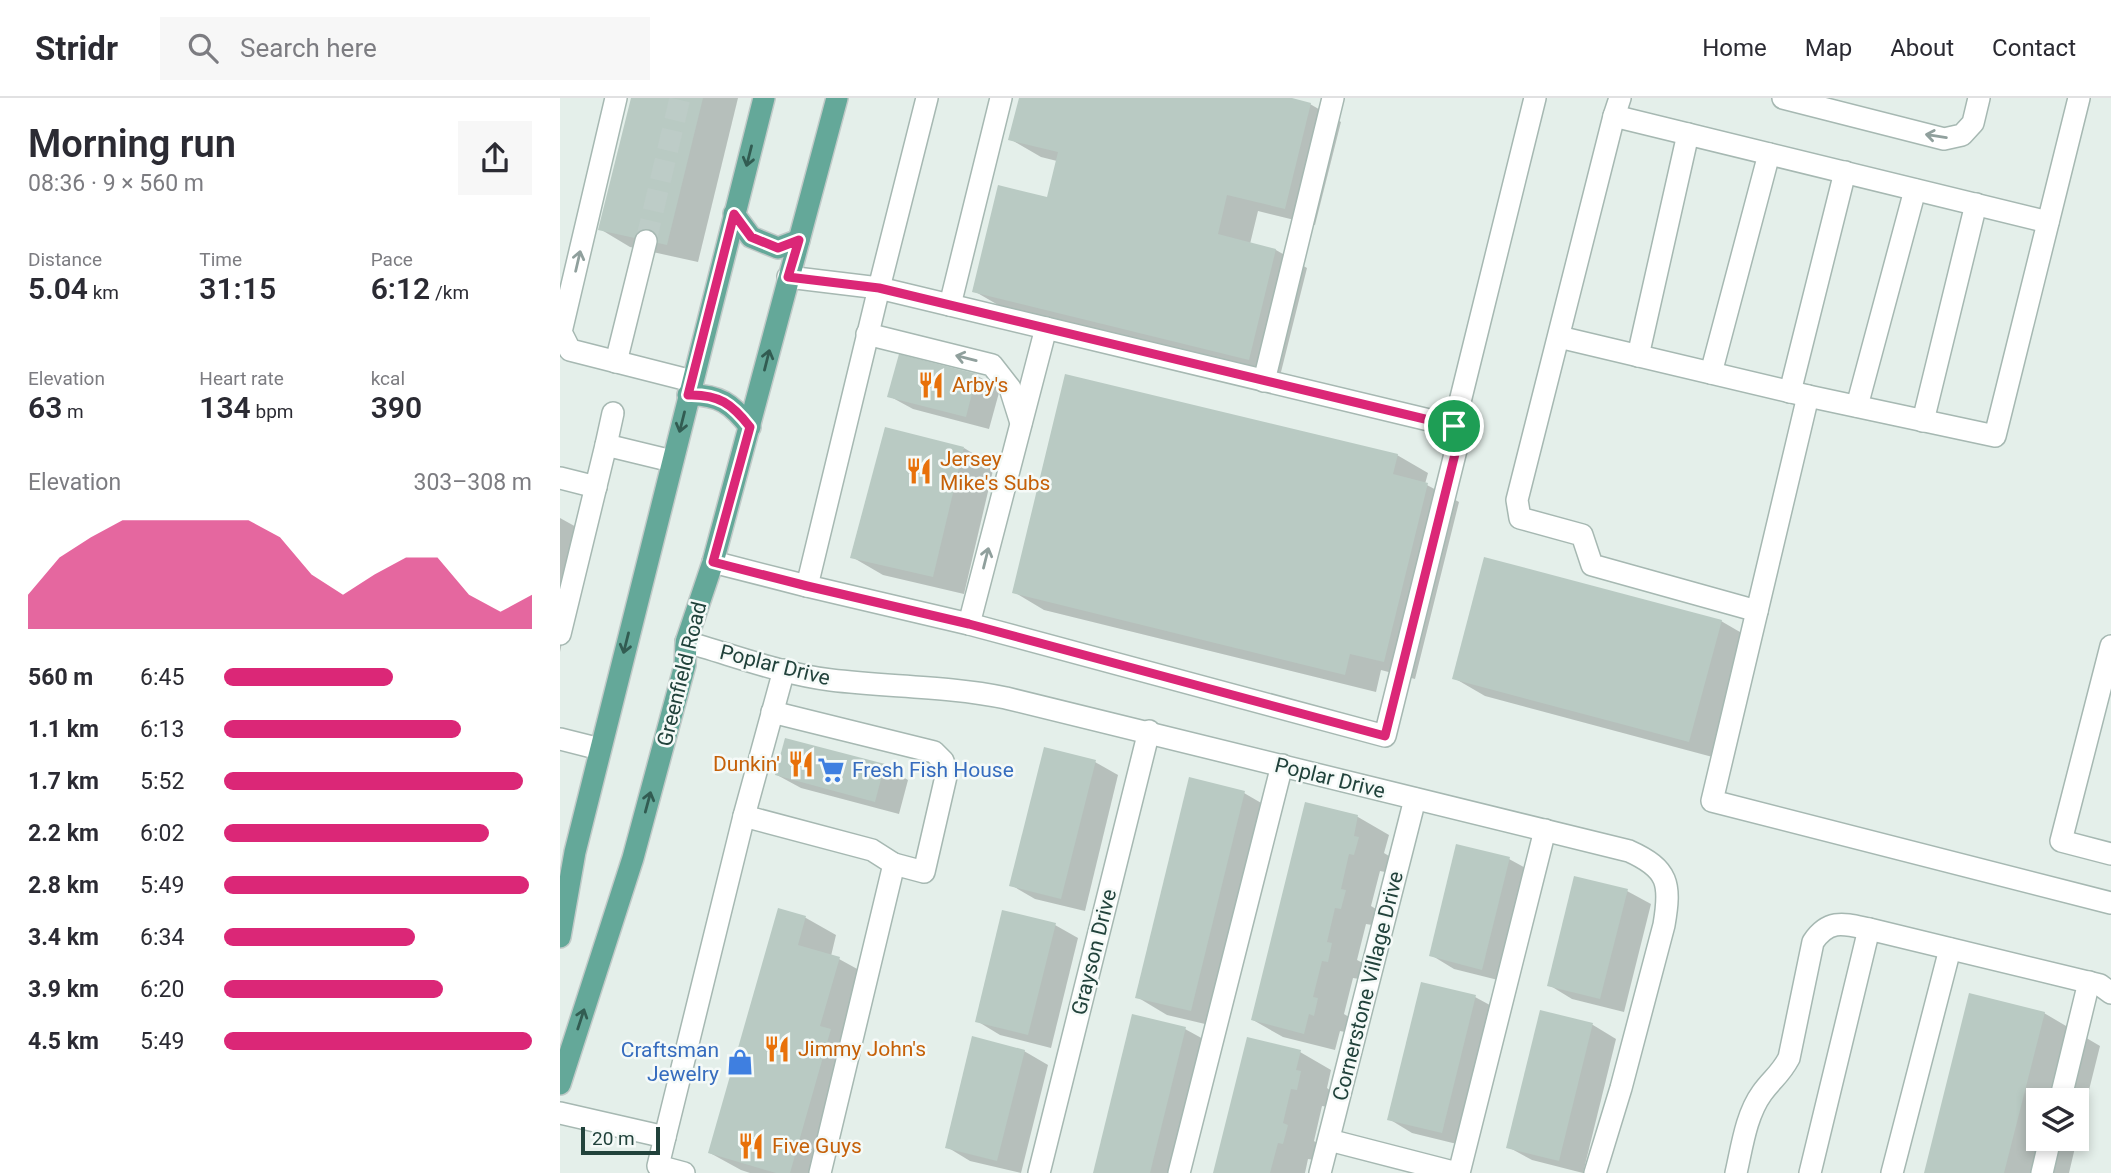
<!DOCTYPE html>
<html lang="en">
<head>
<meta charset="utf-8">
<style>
  :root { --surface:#fff; --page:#f7f7f7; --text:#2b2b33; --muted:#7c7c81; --line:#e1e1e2; --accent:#db2777 }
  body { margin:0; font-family:Roboto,sans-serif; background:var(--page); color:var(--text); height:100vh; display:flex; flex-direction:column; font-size:26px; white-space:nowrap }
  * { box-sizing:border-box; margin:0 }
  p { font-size:23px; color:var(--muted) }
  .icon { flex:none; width:38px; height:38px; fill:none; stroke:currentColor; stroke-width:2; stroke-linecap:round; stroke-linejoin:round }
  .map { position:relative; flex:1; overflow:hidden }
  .details { display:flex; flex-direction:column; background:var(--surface); width:560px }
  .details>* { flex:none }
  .controls { position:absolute; left:1466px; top:990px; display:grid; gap:14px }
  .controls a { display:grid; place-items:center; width:63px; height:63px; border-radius:0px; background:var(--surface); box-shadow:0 4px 10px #0003; font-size:35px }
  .scale { position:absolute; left:21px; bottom:18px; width:79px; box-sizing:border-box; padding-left:7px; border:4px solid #21423b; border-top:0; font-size:19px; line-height:24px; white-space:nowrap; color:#21423b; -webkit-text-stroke:5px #f5faf8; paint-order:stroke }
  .pin { position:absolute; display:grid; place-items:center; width:60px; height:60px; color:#fff; margin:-30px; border:4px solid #fff; border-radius:50%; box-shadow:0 2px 7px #0007 }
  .round { display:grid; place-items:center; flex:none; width:74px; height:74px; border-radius:0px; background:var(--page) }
  .overview { display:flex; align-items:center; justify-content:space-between; height:119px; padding:0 28px }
  h1 { font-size:38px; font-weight:600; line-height:52px }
  .metrics { display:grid; grid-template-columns:repeat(3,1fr); gap:10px; height:119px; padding:7px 28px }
  .metrics div { display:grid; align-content:center }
  .metrics b { font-size:30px; font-weight:600 }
  .metrics small { font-size:19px; font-weight:400 }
  .metrics p { font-size:19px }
  .chart { height:196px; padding:14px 28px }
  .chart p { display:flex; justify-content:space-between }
  .chart svg { width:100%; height:126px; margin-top:7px; fill:var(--accent); opacity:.7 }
  ul { padding:0 28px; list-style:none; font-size:23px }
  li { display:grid; grid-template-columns:112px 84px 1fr; align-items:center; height:52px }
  li i { height:18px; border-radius:9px; background:var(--accent) }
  header { display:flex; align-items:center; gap:42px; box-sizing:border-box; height:98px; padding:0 35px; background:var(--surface); border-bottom:2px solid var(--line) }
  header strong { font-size:33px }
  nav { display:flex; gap:38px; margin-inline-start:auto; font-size:24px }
  .search { width:490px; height:63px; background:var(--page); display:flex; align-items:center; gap:18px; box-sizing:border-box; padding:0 24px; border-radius:0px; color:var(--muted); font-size:26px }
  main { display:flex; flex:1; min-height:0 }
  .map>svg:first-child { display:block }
</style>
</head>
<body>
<header>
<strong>Stridr</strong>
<div class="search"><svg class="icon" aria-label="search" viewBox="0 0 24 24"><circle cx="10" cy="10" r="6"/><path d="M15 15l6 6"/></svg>Search here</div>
<nav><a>Home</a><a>Map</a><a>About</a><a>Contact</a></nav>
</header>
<main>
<section class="details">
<div class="overview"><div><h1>Morning run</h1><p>08:36 · 9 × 560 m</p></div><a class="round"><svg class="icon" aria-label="share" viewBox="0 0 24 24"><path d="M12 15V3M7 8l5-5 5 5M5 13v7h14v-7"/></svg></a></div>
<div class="metrics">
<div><p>Distance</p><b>5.04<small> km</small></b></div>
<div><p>Time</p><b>31:15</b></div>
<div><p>Pace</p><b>6:12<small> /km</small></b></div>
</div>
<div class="metrics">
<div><p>Elevation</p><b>63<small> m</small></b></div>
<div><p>Heart rate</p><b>134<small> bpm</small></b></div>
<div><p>kcal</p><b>390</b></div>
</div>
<div class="chart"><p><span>Elevation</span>303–308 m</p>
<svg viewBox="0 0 160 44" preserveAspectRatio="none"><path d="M0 44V32L10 19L20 12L30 6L40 6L50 6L60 6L70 6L80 12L90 25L100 32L110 25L120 19L130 19L140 32L150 38L160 32V44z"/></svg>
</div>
<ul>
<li><b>560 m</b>6:45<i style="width:55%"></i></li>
<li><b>1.1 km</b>6:13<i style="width:77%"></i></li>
<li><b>1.7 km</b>5:52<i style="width:97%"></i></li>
<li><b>2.2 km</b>6:02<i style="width:86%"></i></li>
<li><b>2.8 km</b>5:49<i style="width:99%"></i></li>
<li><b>3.4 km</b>6:34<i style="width:62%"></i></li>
<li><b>3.9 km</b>6:20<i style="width:71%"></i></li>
<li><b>4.5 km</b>5:49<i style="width:100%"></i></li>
</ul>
</section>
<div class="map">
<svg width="1551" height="1075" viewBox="0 0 1551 1075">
  <rect width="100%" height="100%" fill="#e4efea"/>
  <g fill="#0003">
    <polygon points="73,0 178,0 138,164 70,149 40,131"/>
    <polygon points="460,0 724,0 750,6 781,24 755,127 698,113 690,146 716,152 747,170 720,278 445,211 414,193 488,101 497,63 481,59 450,41"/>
    <polygon points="416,277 440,291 429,331 353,311 329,298"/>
    <polygon points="404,350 434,368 404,496 323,477 292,459"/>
    <polygon points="837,357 868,375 865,386 899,404 855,581 821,572 816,594 484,512 454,494"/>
    <polygon points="0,420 27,435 0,554"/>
    <polygon points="1161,523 1192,541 1160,661 925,598 894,580"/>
    <polygon points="535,664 558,677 525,813 475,801 451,787"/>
    <polygon points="324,668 348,682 339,716 241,690 217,677"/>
    <polygon points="684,695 715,713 662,930 607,917 577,899"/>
    <polygon points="746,706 798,719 829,737 824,755 829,758 825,774 820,773 811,808 816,811 812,827 806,826 797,862 803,865 799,881 793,880 784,916 789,919 785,934 780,933 775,952 723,939 693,922"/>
    <polygon points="949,761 973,774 946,884 894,871 871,857"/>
    <polygon points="1067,793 1091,806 1064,914 1012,901 989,887"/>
    <polygon points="219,812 246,820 276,837 271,858 279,861 310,878 291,945 301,951 266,1075 190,1075 181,1072 150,1055"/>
    <polygon points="495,827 518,840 491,950 440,937 417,923"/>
    <polygon points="915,899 939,912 905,1048 852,1035 829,1021"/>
    <polygon points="982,915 1033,927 1056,941 1023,1075 972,1062 948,1049"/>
    <polygon points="1484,915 1540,948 1517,1040 1517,1003 1479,1003 1479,1041 1517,1041 1509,1075 1366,1075"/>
    <polygon points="625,931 656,948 625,1075 535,1075"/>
    <polygon points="464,953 488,967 461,1075 410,1063 387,1049"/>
    <polygon points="740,954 771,972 767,990 771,993 768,1009 762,1008 754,1043 758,1046 754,1062 748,1061 745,1075 655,1075"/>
  </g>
  <g fill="#b9cac3">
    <polygon points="71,0 143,0 107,147 38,132"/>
    <polygon points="459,0 732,0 751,5 725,111 667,97 658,136 716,151 689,262 412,194 438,87 487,99 498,54 448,42"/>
    <polygon points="339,256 417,276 406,319 327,299"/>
    <polygon points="505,276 838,356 833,376 868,385 824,564 790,556 785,577 452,495"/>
    <polygon points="325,329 404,349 373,479 290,460"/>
    <polygon points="924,459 1162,522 1129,644 892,581"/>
    <polygon points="225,640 325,666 315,704 215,677"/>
    <polygon points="484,649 536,662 501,801 449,788"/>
    <polygon points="629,679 685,693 631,913 575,900"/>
    <polygon points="745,704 798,717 794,738 799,739 794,757 789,756 781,791 786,792 781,811 775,810 767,844 772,845 768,864 762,863 753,899 758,900 754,918 749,916 744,936 691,922"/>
    <polygon points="896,746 950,759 922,872 869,858"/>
    <polygon points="1014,778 1068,791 1040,901 987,888"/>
    <polygon points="218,810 246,818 238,847 280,859 260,928 271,931 230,1075 216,1075 148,1055"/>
    <polygon points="442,812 496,825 468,937 415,924"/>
    <polygon points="861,884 916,897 882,1035 827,1022"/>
    <polygon points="1409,895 1485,914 1444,1075 1364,1075"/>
    <polygon points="980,912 1033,925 999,1063 946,1050"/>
    <polygon points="572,916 626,929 590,1075 533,1075"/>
    <polygon points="412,938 465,952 437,1063 385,1050"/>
    <polygon points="687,939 741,952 736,972 741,973 737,992 731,991 723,1025 728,1027 723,1046 718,1045 710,1075 653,1075"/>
  </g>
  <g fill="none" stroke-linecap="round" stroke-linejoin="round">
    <polyline stroke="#bdccc7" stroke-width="21" stroke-dasharray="21 10" stroke-linecap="butt" points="86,143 120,0"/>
    <g stroke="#a6b8b2" stroke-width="24">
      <g id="minor">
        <polyline points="56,0 1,234 10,252 132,283"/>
        <polyline points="367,0 319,190 247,488 409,526 825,638 896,352 894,328"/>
        <polyline points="1060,0 1054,18 957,402 960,420 1022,437 1032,467 1197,513"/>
        <polyline points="1223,0 1384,41 1402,37 1413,25 1419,0"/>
        <polyline points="1519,0 1435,338 1248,298 1152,703 1551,805"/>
        <polyline points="1054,18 1488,124"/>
        <polyline points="228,179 319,190 894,328 975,0"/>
        <polyline points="390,207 441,0"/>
        <polyline points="307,236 432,267 450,290 461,325"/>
        <polyline points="999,239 1248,298"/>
        <polyline points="1078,258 1128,36"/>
        <polyline points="56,264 86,143"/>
        <polyline points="1151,275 1209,56"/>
        <polyline points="704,283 773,0"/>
        <polyline points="1230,294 1285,74"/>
        <polyline points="1297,308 1355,92"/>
        <polyline points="1363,323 1416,106"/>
        <polyline points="46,347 53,315"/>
        <polyline points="0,380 36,389"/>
        <polyline points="153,464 247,488"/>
        <polyline points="409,526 486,230"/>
        <polyline points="0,536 46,347 112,363"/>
        <path d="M126,544C173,557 222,576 271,582C329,589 388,588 446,600L1069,753C1109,771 1111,786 1104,827L1061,990L1035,1075"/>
        <polyline points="1551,548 1501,743 1551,756"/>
        <polyline points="224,572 184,718 312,752 334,766 260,1075"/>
        <polyline points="212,614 374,654 383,663 387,674 364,774 334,766"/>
        <polyline points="0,641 40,651"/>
        <polyline points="1500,1003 1529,884"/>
        <polyline points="0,1015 105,1039 98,1068 124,1075"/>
        <polyline points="105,1039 184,718"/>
        <polyline points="769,1042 897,1075"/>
        <polyline points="479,1075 589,633"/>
        <polyline points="619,1075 722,667"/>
        <polyline points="760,1075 855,701"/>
        <polyline points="899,1075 985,732"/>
        <path d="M1176,1075C1182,1049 1186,1017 1202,995C1212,981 1220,977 1229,960L1253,844C1269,820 1285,826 1309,831"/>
        <polyline points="1250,1075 1309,831 1540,887 1551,895"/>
        <polyline points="1332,1075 1390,851"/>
        <polyline points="1482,1075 1490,1041"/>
      </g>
    </g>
    <g stroke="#c1cac8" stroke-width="24">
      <g id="major">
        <polyline points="174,116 191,139 218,150 239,142"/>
        <path d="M128,297C159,296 172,306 190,329"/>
        <polyline points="0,839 15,754 204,0"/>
        <polyline points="0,986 73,760 125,567 126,544 153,464 277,0"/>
      </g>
    </g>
    <use href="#minor" stroke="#fff" stroke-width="21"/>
    <use href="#major" stroke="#64a899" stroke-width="21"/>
  </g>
  <defs><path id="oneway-shaft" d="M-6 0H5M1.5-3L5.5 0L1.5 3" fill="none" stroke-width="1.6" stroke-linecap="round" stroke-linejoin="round" transform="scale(1.75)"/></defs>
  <g stroke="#90a09d">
    <use href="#oneway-shaft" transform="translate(1376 38) rotate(-171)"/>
    <use href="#oneway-shaft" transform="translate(18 163) rotate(-77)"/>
    <use href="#oneway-shaft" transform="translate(406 260) rotate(-166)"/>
    <use href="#oneway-shaft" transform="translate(426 460) rotate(-76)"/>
  </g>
  <g stroke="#325c52">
    <use href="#oneway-shaft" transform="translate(189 58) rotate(104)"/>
    <use href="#oneway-shaft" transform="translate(207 262) rotate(-76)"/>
    <use href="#oneway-shaft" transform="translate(122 324) rotate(104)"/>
    <use href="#oneway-shaft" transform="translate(66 545) rotate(104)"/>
    <use href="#oneway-shaft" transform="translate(88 704) rotate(-75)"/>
    <use href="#oneway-shaft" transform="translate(21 921) rotate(-72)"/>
  </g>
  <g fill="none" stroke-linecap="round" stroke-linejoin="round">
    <g stroke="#fff" stroke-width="14">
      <path id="route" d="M174,116L191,139L218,150L239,142L228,179L319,190L894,328L896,352L825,638L409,526L247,488L153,464L190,329C172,306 159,296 128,297Z"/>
    </g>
    <use href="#route" stroke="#db2777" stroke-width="9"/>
  </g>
  <defs>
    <g id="restaurant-bare" transform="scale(2.1)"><path d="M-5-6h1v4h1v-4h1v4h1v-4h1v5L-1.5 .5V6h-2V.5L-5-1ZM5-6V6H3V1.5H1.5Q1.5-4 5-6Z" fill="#e8710a" stroke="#f5faf8" stroke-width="2.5" paint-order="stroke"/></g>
    <g id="supermarket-bare" transform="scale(2.1)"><path d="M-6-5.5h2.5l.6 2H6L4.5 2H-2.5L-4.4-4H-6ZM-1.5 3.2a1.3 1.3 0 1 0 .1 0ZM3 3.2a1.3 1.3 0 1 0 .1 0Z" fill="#3f7fe0" stroke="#f5faf8" stroke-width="2.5" paint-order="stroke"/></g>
    <g id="shop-bare" transform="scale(2.1)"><path d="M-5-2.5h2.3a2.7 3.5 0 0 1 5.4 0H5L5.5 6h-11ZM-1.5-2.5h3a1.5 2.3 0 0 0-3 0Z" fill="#3f7fe0" stroke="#f5faf8" stroke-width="2.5" paint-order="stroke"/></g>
  </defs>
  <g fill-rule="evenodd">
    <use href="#restaurant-bare" x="371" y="287"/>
    <use href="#restaurant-bare" x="359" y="373"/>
    <use href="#restaurant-bare" x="241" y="666"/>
    <use href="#supermarket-bare" x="271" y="672"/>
    <use href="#restaurant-bare" x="217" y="951"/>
    <use href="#shop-bare" x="180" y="964"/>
    <use href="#restaurant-bare" x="191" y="1048"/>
  </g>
  <g text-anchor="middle" stroke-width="5" stroke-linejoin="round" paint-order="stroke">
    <g font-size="21" fill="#c56008" stroke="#f5faf8" text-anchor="start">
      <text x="392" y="294">Arby's</text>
      <text x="380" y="368">Jersey<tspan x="380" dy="24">Mike's Subs</tspan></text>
      <text x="220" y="673" text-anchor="end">Dunkin'</text>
      <text x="238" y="958">Jimmy John's</text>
      <text x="212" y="1055">Five Guys</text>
    </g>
    <g font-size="21" fill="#21423b" stroke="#f5faf8">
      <text transform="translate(215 567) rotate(14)" y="7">Poplar Drive</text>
      <text transform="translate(122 576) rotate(-76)" y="7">Greenfield Road</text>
      <text transform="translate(770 680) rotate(14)" y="7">Poplar Drive</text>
      <text transform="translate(534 854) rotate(-76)" y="7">Grayson Drive</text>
      <text transform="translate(808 888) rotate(-76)" y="7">Cornerstone Village Drive</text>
    </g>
    <g font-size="21" fill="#366cbe" stroke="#f5faf8" text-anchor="start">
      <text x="292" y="679">Fresh Fish House</text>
      <text x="159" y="959" text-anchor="end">Craftsman<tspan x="159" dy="24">Jewelry</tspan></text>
    </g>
  </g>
</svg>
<div class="controls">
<a><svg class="icon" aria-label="layers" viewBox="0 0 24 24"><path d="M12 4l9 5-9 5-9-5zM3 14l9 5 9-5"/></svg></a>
</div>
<div class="scale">20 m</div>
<div class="pin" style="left:894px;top:328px;background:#1e9e55"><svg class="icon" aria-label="arrive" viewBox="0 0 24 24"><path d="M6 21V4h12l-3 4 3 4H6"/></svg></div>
</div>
</main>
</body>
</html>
